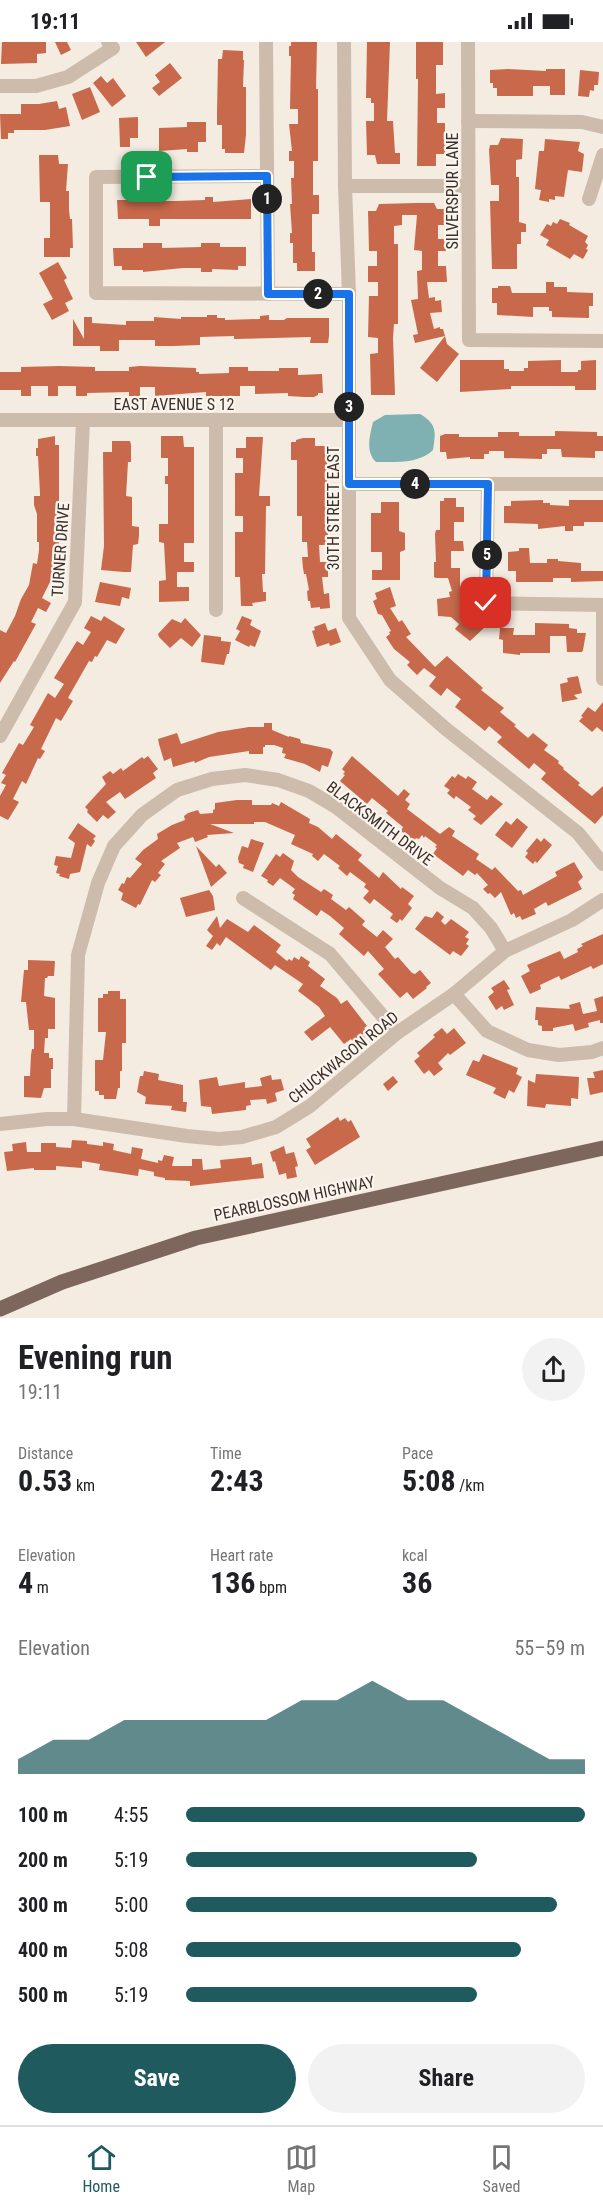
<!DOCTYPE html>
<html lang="en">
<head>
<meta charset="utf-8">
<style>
  :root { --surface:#fff; --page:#f2f2f2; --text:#202124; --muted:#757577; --line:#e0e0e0; --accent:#1f5a5e }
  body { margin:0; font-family:"Roboto Condensed",sans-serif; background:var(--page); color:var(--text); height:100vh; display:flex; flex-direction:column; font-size:22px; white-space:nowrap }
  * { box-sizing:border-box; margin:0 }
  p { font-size:20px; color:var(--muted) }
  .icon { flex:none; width:33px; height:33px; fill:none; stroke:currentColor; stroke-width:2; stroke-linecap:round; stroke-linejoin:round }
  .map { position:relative; height:1276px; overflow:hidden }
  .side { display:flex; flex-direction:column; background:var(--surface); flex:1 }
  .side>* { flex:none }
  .pin { position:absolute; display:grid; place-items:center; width:51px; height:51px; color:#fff; margin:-26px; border-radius:12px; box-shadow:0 3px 9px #0006 }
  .km { position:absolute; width:30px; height:30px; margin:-15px; border-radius:50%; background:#222; color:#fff; font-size:16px; line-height:30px; text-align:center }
  .round { display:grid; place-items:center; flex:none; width:63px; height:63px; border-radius:32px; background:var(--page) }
  .headline { display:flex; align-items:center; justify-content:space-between; height:102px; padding:0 18px }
  h1 { font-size:33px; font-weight:700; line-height:45px }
  .metrics { display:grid; grid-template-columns:repeat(3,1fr); gap:9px; height:102px; padding:6px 18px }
  .metrics div { display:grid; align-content:center }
  .metrics b { font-size:30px; font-weight:700 }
  .metrics small { font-size:16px; font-weight:400 }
  .metrics p { font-size:16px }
  .chart { height:168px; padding:12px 18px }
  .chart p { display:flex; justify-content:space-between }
  .chart svg { width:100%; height:108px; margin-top:6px; fill:var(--accent); opacity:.7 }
  .button { display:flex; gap:12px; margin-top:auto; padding:12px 18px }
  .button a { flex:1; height:69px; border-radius:36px; background:var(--accent); color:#fff; font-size:24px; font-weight:700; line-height:69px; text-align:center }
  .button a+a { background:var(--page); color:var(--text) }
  ul { padding:0 18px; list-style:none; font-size:20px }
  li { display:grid; grid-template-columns:96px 72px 1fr; align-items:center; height:45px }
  li i { height:15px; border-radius:8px; background:var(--accent) }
  .status { display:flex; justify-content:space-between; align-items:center; height:42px; padding:0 30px; background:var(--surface); direction:ltr }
  .status svg { height:16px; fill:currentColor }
  .tabs { display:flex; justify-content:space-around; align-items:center; height:84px; border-top:2px solid var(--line); background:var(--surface); font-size:16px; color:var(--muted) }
  .tabs a { display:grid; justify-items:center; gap:3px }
  .tabs .selected { color:var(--accent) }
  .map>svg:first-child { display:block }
</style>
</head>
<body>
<div class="status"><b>19:11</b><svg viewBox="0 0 49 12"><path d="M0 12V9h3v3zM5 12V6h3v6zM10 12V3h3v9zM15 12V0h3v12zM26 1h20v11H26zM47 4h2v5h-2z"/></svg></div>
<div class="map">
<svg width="603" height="1276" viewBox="0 0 603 1276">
  <rect width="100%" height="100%" fill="#f4ebe1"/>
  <path fill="#7fb0b2" d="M420,372C437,382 436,390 433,408C419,422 394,420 376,420C365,409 370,393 373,380L385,373Z"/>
  <g fill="#c8694b">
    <polygon points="2,0 46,0 46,11 37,12 37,21 1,22"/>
    <polygon points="55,0 67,0 71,8 61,13"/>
    <polygon points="136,0 165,0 146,15"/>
    <polygon points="291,0 317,0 316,47 318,47 318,119 313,119 313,153 319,153 319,172 312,172 312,210 315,210 315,229 297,229 297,221 293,221 293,201 290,201 290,191 292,191 290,162 292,162 291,136 294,136 294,119 289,119 289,109 292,109 289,82 298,82 298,67 290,67 291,14 289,14 289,4 291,4"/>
    <polygon points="367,0 390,0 387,79 393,79 395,111 400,111 400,122 377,122 375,113 367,113 366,79 374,79 374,61 371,61 371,56 366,56"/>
    <polygon points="416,0 443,0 443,23 436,23 436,52 445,51 445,66 437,66 437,81 445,81 445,112 436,112 436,124 417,124 418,37 416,37"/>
    <polygon points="223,8 243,9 243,18 244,18 243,45 246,45 246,93 244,111 225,111 225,107 222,107 222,83 217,83 217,71 218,17 222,17"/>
    <polygon points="170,21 182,36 159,54 152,46 160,40 155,33"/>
    <polygon points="508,27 546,29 546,27 565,27 565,53 550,53 550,44 533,44 533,54 497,54 497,46 493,46 493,41 490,41 490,28"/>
    <polygon points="580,28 599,30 598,43 594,43 594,49 590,48 589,55 578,54"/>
    <polygon points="101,34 107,41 113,36 126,54 112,65 93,41"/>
    <polygon points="90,45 100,70 82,78 72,52"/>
    <polygon points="57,59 59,67 66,65 70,84 45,88 14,88 14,91 8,91 8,97 1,97 0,72 21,72 21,62 39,62"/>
    <polygon points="138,75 138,96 130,96 130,105 120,105 119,76"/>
    <polygon points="187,80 206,80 206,100 198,100 198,110 187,110 187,107 159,109 159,86 187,85"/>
    <polygon points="501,96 523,97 522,117 516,118 516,135 519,135 519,180 526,182 526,190 521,190 521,202 517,202 517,227 492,227 490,159 499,159 499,143 491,143 489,108 490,103 498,103"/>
    <polygon points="545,97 580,100 578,109 584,112 582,130 568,128 564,155 555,154 555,158 549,157 549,160 539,158 541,148 535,147 539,109 544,109"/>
    <polygon points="39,113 58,113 59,122 68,122 66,149 69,149 69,168 70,177 72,177 73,206 70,206 70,215 44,215 44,196 50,196 50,160 40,160"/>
    <polygon points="205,155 213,155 213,160 251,157 251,177 160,177 160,184 149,184 149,177 118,177 117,158 148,158 148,156 160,156 160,159 177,159 205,158"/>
    <polygon points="416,161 434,161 437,167 446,167 446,183 438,183 438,197 446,197 446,209 438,209 438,224 446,224 447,240 427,240 429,256 435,255 435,259 441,258 442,270 430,271 434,287 440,285 440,287 443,287 445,294 415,301 413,293 418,292 411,258 418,257 417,229 422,228 422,209 414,208 417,173 402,173 402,183 394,184 394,202 398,202 398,282 394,282 393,296 395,353 371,353 370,312 378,311 378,296 368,295 369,254 378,254 378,240 368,240 368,224 377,224 377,209 369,209 368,169 376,169 379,162"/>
    <polygon points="560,177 570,181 569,183 588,194 585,200 588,203 586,207 588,208 583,217 574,212 570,217 546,203 549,198 540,193 547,182 551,184 553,180 557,182"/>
    <polygon points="143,201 162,201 162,206 201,205 201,201 220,201 220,205 246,205 246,224 238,224 238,228 212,227 212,230 201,230 201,226 183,226 143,230 143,228 122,228 122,224 114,224 113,206 143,206"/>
    <polygon points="58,220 67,236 64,238 73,257 65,261 69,269 52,278 43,262 53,257 39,231"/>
    <polygon points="546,240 554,240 554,245 567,245 567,250 593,251 593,264 589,264 589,276 552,275 552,269 549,269 549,265 533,265 533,275 497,273 497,261 492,261 492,246 498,246 498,244 510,244 512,251 546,251"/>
    <polygon points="207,273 217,273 217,276 225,276 225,278 260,277 260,274 269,273 269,278 284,278 287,276 329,276 329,294 328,301 310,301 311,295 234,297 234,294 200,295 200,303 173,304 155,304 155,298 119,298 119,309 100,309 100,304 73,304 73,277 84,297 84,275 92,275 92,281 126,283 126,279 154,279 154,275 181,277 181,275 207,275"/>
    <polygon points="445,294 447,302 459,312 437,340 420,326"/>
    <polygon points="460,318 504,318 504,327 509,327 509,329 524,329 524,326 528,326 528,319 561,318 561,330 578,330 578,328 581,328 581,319 596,318 596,348 575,348 575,344 511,344 511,347 460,350"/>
    <polygon points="59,324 95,325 95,329 129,329 129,325 140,324 196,326 196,330 199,330 199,332 229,331 229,325 248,325 248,329 279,329 279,326 298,326 298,333 322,332 323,351 318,351 318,353 314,355 304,355 288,354 288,351 255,352 255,344 240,344 240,354 206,354 206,350 155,354 155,345 140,345 140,354 129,354 129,350 87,351 87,354 76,354 76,344 58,344 58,354 48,354 48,344 31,344 31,354 21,354 21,348 0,348 0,330 21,330 21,325"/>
    <polygon points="555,389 597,390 597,394 603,394 603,409 595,409 595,416 562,415 561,407 547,407 547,412 542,412 542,417 504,416 504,409 489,409 489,412 484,412 484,417 470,417 470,415 447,417 446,410 440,410 440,394 445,392 459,392 459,395 498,395 498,390 519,390 519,394 555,394"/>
    <polygon points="55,394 55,403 59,403 59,504 58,504 54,522 58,522 56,537 52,536 42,556 51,561 46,570 38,566 31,580 36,582 15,620 14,619 0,641 0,588 6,591 15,574 21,557 29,543 33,521 37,522 39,508 39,500 37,500 37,472 34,463 34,454 40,454 40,452 38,414 36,414 36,406 38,406 38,397"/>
    <polygon points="161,394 183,394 184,405 194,405 194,501 184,501 184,520 194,520 194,530 177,530 177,545 189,545 189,559 159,560 159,539 166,538 164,501 159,500 159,482 168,482 168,442 165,442 165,434 168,434 168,416 161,416"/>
    <polygon points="246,395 263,395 259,454 270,454 270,464 266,464 265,532 262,532 263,550 266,550 266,559 252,561 253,564 241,564 240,535 235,535 235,490 243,490 243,474 235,474 235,431 243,431 243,416 236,416 236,406 246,406"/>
    <polygon points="303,396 315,396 315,404 327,404 328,503 319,503 320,520 328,520 328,535 322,535 324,552 329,551 330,566 320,567 320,565 311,566 310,559 308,559 307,549 309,548 306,532 304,532 303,526 302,515 308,515 307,500 302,500 302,474 297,474 297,418 291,418 291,400 296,400 296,398"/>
    <polygon points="112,399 130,399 131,403 131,420 128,420 126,454 132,455 132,484 139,485 139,494 138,502 133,503 131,530 124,530 101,528 104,504 103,410 112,410"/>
    <polygon points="444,456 456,456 456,465 464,465 464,480 454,480 454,499 463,499 464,509 451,509 451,526 460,526 460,546 466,581 472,573 485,585 470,599 455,587 459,582 451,575 438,574 437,557 450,555 449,550 452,549 448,536 436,536 434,535 434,520 436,520 435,492 436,488 440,488 440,459 444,459"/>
    <polygon points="543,458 543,461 550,461 550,463 569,464 569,458 603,458 603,480 584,480 584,484 573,484 573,489 565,489 565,484 538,487 538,482 504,481 504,464 511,464 511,459"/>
    <polygon points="381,460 399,460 399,489 405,491 405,508 400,510 400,538 372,538 372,528 382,528 382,510 371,510 371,471 381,471"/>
    <polygon points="519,506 529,506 530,521 547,521 547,517 558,517 558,519 581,521 581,529 603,529 603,539 571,540 571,536 553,536 553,540 516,540 516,529 508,529 508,510 519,509"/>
    <polygon points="100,540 131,546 129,557 122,555 120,564 95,560"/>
    <polygon points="390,545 396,564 390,566 399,580 402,578 411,592 406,595 435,625 447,614 483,646 481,648 504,666 500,670 516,683 514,684 528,696 533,691 548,703 544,708 559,719 558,721 564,726 563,727 580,741 578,743 592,754 603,744 603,773 595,782 541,737 546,731 534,721 529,727 497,700 502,695 489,684 485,689 455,665 461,657 447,646 441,654 429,644 436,635 424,626 417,633 407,623 410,620 394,607 386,595 390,592 389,590 391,589 382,573 378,572 373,559 377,557 375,551"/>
    <polygon points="91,574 101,579 104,574 125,587 116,602 107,598 97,615 95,614 92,620 89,619 69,654 68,656 73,659 61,679 56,676 41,707 45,709 40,717 38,716 26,742 22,739 13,757 19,760 8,778 0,774 0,754 6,743 1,741 6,733 2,731 19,701 23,703 34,685 30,683 48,651 55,656 64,642 54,636 77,599 83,603 91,590 84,586"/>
    <polygon points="242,574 252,578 250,583 261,589 255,605 250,603 249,605 235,598 240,589 236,587"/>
    <polygon points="185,576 201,593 192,605 181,596 170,606 159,595 158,592 172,577 181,581"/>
    <polygon points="325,581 328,589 336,586 341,600 330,604 329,601 317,605 312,589 315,588 314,585"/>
    <polygon points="535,581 569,582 569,586 577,587 577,591 586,591 583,608 582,610 567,610 566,594 550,594 550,611 520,611 520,613 503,611 503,598 499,597 500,586 514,586 513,593 535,593"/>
    <polygon points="204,593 221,595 221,599 231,600 229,612 227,612 224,623 201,620"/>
    <polygon points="578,634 582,651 574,653 578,657 562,660 560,642 568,640 567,636"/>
    <polygon points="603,660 603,690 597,685 592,690 579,679 583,675 581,674 588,665 595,670"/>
    <polygon points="264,681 272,681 272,688 289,695 289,694 300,697 301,701 330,707 333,710 328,725 322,723 320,730 305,722 284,716 286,712 282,711 283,706 274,703 265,703 265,705 263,705 263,712 249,712 249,709 209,715 195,721 194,719 173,725 171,716 164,719 159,702 158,697 177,691 181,702 218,690 249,685 264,685"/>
    <polygon points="148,714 158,727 153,731 156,736 125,757 120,750 106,760 116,770 108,777 103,773 97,780 87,770 88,768 85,765 106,742 102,735 110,729 113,732 121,726 123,729 142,715 144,717"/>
    <polygon points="352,714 398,754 404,747 410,752 405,758 410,762 407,767 440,792 449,785 455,789 452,794 479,812 476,817 492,828 495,825 518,849 521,848 523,853 557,834 555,830 574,820 583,835 578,840 582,847 548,864 546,860 534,867 536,872 522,878 520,874 516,876 514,871 511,873 501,850 495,856 490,851 488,852 483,847 488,843 477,831 475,833 468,828 463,834 433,812 437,806 435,805 437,803 425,794 424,796 422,793 419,797 416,796 414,799 401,789 403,785 386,771 388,769 372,756 367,762 340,739 345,733 343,732 345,730 342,727"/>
    <polygon points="458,732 466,737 468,734 477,740 472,747 487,758 491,753 503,762 481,783 473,777 476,774 468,768 471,765 456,754 454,757 447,751 450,748 444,744 452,734 455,736"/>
    <polygon points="237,758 252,758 252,763 271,763 272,761 279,764 281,760 310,777 309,781 318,785 332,797 336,792 362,813 358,818 379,836 383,830 401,847 402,845 414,854 408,862 412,866 402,879 400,877 397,881 390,876 393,872 378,860 374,857 370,862 363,856 369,849 364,845 366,842 350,830 347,834 338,826 340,824 324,812 318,819 312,814 313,812 291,802 295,793 265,780 254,780 254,782 210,782 234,791 207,793 208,795 195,800 193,795 177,801 180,806 161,819 165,822 158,831 161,833 155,840 152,838 140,863 138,862 136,866 121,858 123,851 118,848 122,841 124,842 127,835 130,836 142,822 135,817 143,808 158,797 157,792 172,783 185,778 184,774 188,771 198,768 200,772 213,771 213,768 215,767 215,761"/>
    <polygon points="517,776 528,785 512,806 495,793 506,779 511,783"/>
    <polygon points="78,781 96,794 93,797 95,799 91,805 87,802 80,830 70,832 69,837 59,834 60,832 56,831 58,824 54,823 56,814 71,816 75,801 68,796"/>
    <polygon points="537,796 541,800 544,796 552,803 537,821 535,819 533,822 525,815 528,811 526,809"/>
    <polygon points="251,797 264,801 253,830 243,826 244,823 239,821 238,816 242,804 248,806"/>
    <polygon points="196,804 216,825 219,822 227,831 211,845"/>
    <polygon points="283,811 294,819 291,828 298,835 321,850 324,847 333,853 331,857 346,868 349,865 365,879 362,883 377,895 383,888 393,897 385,905 395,917 398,915 412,931 415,932 420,928 431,941 426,945 427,946 413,957 407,950 400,956 378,932 384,927 368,909 364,914 339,892 344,886 330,874 321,868 317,874 293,857 295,853 292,851 295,847 280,836 273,844 267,840 268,838 261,834 276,812 280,815"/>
    <polygon points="209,848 213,854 215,868 186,875 180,856"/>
    <polygon points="437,869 444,875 441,879 445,883 451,877 469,890 465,895 469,897 466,902 469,904 461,914 453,909 450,913 415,887 425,874 432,876"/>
    <polygon points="217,874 220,886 227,877 248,890 254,883 281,903 276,910 287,919 289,917 292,919 294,915 299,918 301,914 310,920 308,924 325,937 320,944 337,956 341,962 347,958 367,984 364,986 367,989 362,993 365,995 355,1003 351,997 344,1002 330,985 312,999 304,990 325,974 319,965 298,949 303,942 275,923 271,928 226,895 220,904 217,901 212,908 206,904 213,894 207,888"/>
    <polygon points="603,892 603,922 593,927 591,924 561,938 559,934 540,943 541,947 530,952 521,934 530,929 527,923 560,909 564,917 578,910 577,907 583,904 581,902"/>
    <polygon points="28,918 55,919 54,934 48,934 47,936 45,936 44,954 55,956 55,987 48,987 48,996 45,996 44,1011 49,1011 49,1016 53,1016 53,1027 51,1027 51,1046 44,1046 41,1056 24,1055 24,1034 30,1034 31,1013 32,1007 34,1007 34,988 29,988 26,960 21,960 24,928 28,928"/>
    <polygon points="504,938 510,947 507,948 514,963 504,968 502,964 496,968 488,955 494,950 491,946"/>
    <polygon points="108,949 120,949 120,957 126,957 126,1001 122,1001 122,1029 120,1029 120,1046 118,1046 116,1057 104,1057 104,1053 99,1053 99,1049 95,1049 95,1018 103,1018 106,990 98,990 98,956 103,956 103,952 108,952"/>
    <polygon points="603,954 603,981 600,981 600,978 588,981 589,985 575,989 573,982 553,986 553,989 542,989 542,984 538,983 538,978 535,978 536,965 570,967 569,963 580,960 583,972 597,969 594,957"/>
    <polygon points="442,986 447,992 454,986 466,1001 450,1013 448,1011 438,1021 443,1027 434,1034 429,1028 424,1032 414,1019 420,1014 417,1011 435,995 433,993"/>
    <polygon points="483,1012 518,1026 516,1032 522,1035 514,1051 509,1048 505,1057 493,1051 496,1046 466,1033 473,1018 479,1020"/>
    <polygon points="603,1028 603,1050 590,1053 587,1036 595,1036 593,1030"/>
    <polygon points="144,1029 159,1032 158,1038 183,1043 183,1060 187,1060 186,1070 171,1068 172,1064 145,1062 146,1055 137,1050 140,1034 143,1034"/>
    <polygon points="536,1032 579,1035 578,1057 571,1056 571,1064 546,1062 545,1066 527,1064 528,1038 535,1041"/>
    <polygon points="271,1033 272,1038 281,1037 284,1048 275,1051 277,1059 267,1062 266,1057 250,1058 251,1063 246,1064 246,1068 212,1072 211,1065 201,1064 199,1038 217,1035 219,1044 245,1040 245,1046 262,1044 260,1036"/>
    <polygon points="393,1034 398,1040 388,1049 383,1042"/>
    <polygon points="338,1075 340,1079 345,1076 348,1080 351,1078 360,1095 315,1123 306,1108 311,1105 306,1097"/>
    <polygon points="72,1098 87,1099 87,1102 103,1104 103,1100 114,1102 113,1108 131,1112 132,1105 143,1107 141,1117 158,1121 158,1118 162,1119 164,1113 174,1115 172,1124 192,1124 192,1117 202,1117 203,1128 221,1126 220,1118 251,1115 252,1123 262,1121 264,1136 190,1144 190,1139 165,1138 165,1136 154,1134 154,1130 139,1127 138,1134 99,1128 100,1122 82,1119 82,1126 56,1124 56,1128 34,1128 34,1126 7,1129 4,1110 13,1109 12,1102 26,1100 27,1110 41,1110 41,1101 56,1101 56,1105 71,1106"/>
    <polygon points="284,1104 286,1112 294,1110 298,1124 295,1125 297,1135 287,1137 286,1131 279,1133 275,1119 273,1120 270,1110"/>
  </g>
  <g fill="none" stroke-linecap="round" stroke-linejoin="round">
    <g stroke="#cdbbac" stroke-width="14">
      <polyline points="266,0 268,252"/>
      <polyline points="344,0 345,144 349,252 349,576 390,638 446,687 578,791 603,822"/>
      <polyline points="468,0 469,298 603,299"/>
      <polyline points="0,44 36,44 68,35 113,6 108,0"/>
      <polyline points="468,79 582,80 603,85"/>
      <polyline points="267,134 96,135 96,251 349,252"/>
      <polyline points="345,144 467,144"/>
      <polyline points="589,157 603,113"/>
      <polyline points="0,378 349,378"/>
      <polyline points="349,442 603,442"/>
      <polyline points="488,442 486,561 603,563"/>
      <polyline points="216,568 216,379"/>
      <polyline points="603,570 603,637"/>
      <polyline points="0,694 75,560 83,378"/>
      <polyline points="243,856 330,912 397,991"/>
      <polyline points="454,952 487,989 528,1008 559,1013 592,1010 603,1006"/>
      <polyline points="74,1077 78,913 98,841 114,804 142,773 177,748 212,737 245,733 278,738 309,749 336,765 440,846 473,866 491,886 505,909"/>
      <polyline points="0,1082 47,1077 74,1077 187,1094 219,1097 242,1095 276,1085 310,1064 397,991 454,952 505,909 572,878 603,858"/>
    </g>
    <polyline stroke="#7d675c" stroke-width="15" points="0,1267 62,1240 196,1196 603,1106"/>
  </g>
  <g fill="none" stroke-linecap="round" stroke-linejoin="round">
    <g stroke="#fff" stroke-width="12">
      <polyline id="route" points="147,135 267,134 268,252 349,252 349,442 488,442 486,561"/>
    </g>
    <use href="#route" stroke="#1a73e8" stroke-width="8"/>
  </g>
  <g text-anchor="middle" stroke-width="4.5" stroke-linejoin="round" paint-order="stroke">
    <g font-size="16" fill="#3b302b" stroke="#fbf5ee">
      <text transform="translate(452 149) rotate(-90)" y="6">SILVERSPUR LANE</text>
      <text x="174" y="368">EAST AVENUE S 12</text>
      <text transform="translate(333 466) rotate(-90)" y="6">30TH STREET EAST</text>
      <text transform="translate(60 508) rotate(-86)" y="6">TURNER DRIVE</text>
      <text transform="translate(380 781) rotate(37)" y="6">BLACKSMITH DRIVE</text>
      <text transform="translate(343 1015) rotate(-39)" y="6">CHUCKWAGON ROAD</text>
      <text transform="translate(294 1156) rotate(-12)" y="6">PEARBLOSSOM HIGHWAY</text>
    </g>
  </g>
</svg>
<div class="pin" style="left:147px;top:135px;background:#1e9e55"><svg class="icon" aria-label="arrive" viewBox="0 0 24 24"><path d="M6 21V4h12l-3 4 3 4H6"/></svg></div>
<div class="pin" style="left:486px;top:561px;background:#d93025"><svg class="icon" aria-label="check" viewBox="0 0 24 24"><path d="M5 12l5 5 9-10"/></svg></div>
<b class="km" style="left:267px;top:157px">1</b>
<b class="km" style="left:318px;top:252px">2</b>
<b class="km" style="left:349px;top:365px">3</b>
<b class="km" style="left:415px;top:442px">4</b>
<b class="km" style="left:487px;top:513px">5</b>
</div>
<section class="side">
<div class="headline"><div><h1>Evening run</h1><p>19:11</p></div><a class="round"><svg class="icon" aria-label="share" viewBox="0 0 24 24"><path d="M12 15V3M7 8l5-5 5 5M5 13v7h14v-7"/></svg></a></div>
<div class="metrics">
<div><p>Distance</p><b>0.53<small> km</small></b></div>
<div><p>Time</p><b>2:43</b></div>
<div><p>Pace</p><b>5:08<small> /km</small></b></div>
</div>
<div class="metrics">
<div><p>Elevation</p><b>4<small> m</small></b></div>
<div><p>Heart rate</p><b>136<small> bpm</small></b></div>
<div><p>kcal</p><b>36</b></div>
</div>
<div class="chart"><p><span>Elevation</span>55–59 m</p>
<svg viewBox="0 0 160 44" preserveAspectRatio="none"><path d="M0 44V38L10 30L20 30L30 22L40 22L50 22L60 22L70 22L80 14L90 14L100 6L110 14L120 14L130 22L140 30L150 38L160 38V44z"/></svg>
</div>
<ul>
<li><b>100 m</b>4:55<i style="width:100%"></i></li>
<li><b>200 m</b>5:19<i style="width:73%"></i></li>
<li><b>300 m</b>5:00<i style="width:93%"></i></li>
<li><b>400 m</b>5:08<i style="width:84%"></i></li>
<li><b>500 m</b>5:19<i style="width:73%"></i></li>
</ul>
<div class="button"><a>Save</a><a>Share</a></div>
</section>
<nav class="tabs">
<a class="selected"><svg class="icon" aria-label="home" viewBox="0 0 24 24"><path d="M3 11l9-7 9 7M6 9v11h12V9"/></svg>Home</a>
<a><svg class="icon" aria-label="map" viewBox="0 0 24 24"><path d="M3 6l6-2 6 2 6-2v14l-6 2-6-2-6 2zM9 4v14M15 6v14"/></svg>Map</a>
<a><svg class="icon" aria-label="saved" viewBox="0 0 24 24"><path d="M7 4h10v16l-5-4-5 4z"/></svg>Saved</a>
</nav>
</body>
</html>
